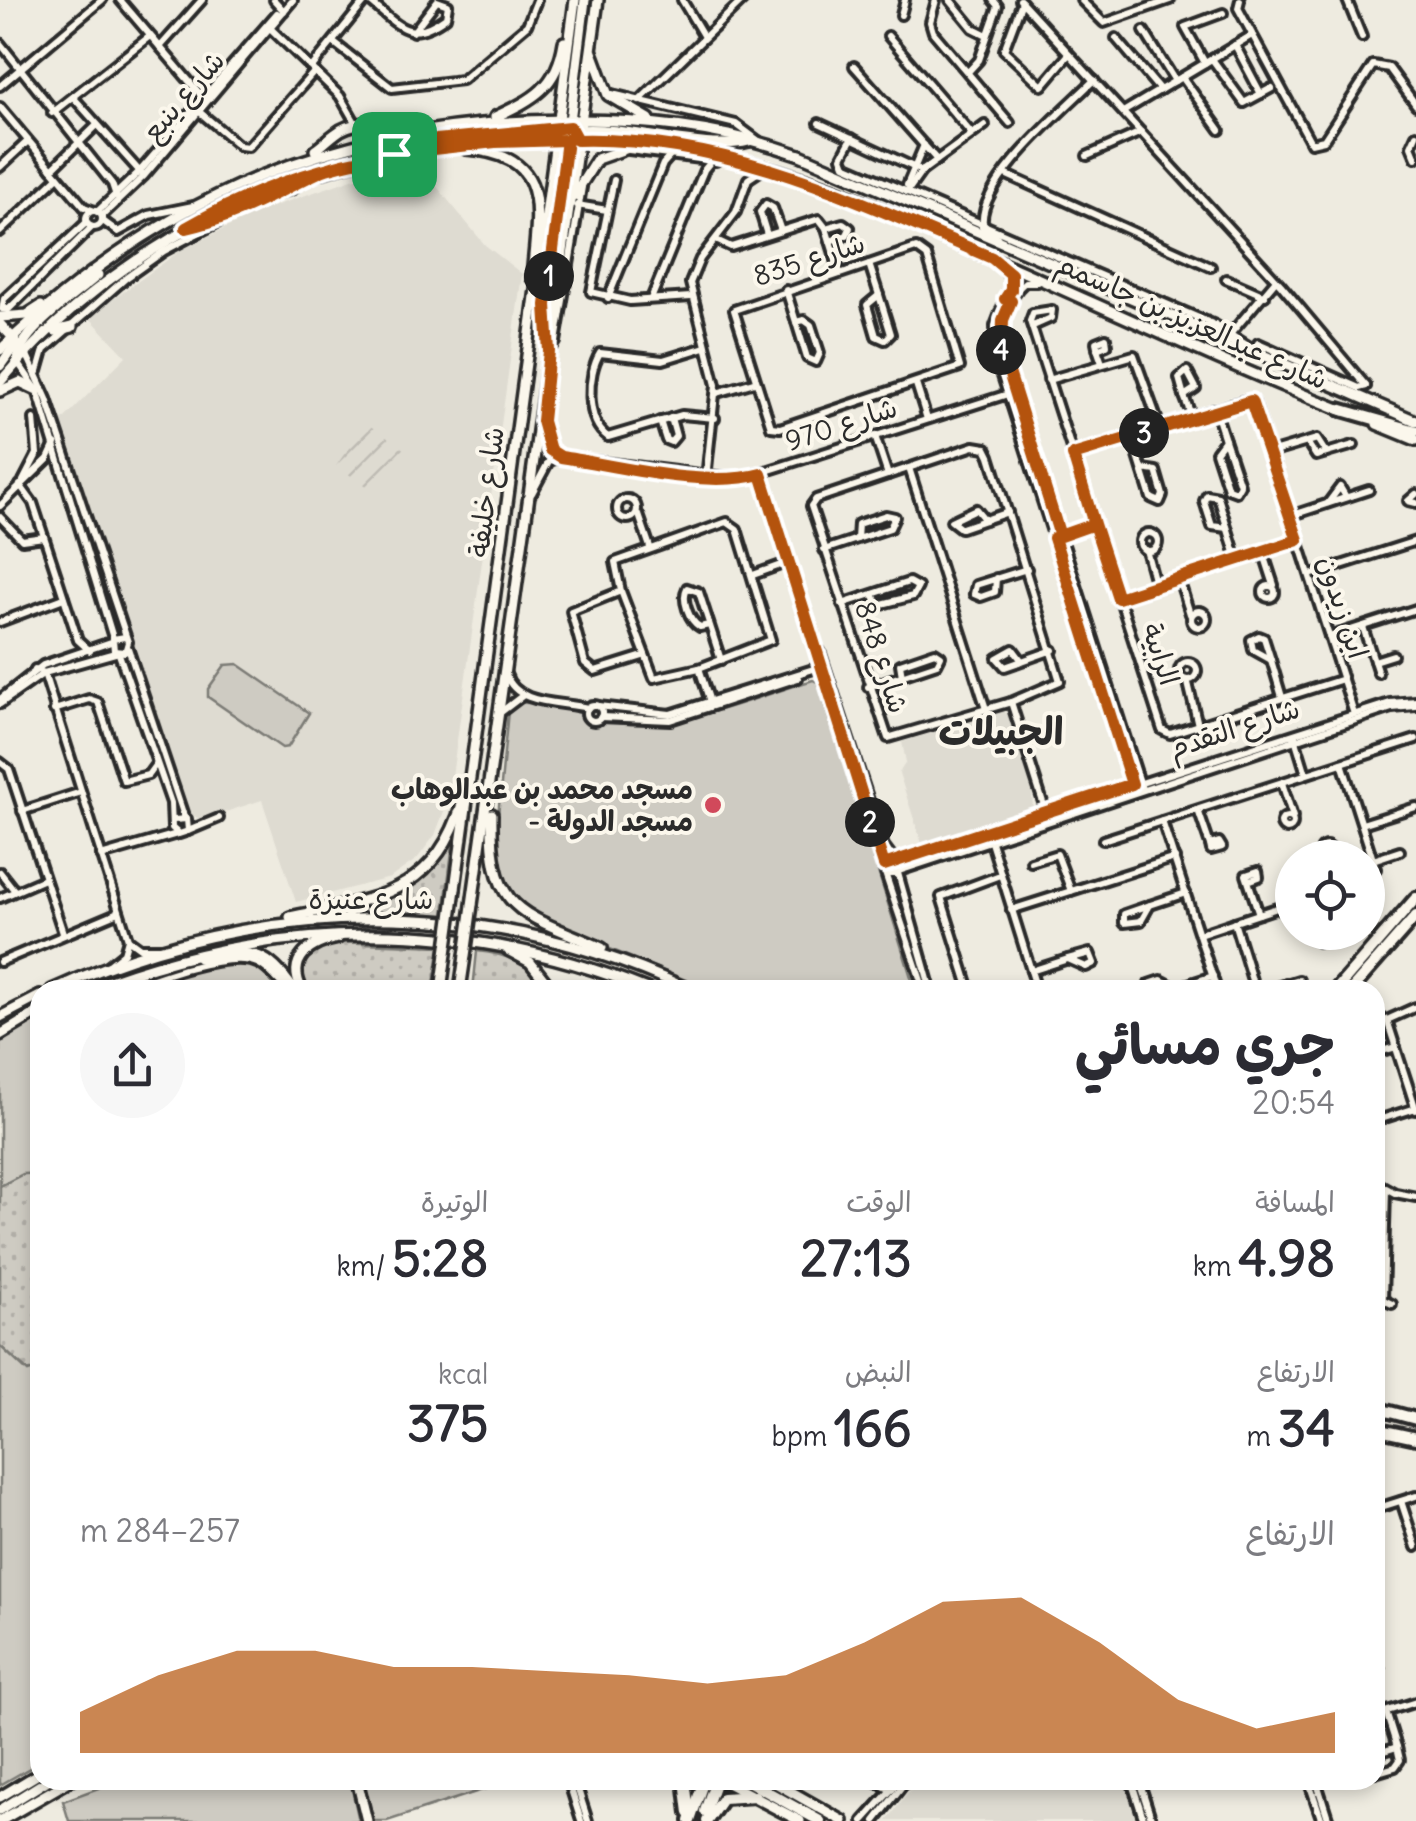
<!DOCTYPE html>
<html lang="ar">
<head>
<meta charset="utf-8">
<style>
  :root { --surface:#fff; --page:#f7f7f7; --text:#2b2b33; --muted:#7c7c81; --accent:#b45309 }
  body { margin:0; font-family:Delius,"Playpen Sans Arabic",sans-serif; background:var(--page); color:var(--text); direction:rtl; height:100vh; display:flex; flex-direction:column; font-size:38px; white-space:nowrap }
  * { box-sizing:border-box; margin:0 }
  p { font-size:32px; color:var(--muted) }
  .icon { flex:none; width:55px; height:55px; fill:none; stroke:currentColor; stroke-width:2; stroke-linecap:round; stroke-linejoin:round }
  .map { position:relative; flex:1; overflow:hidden; direction:ltr }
  .panel { position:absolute; left:30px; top:980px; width:1355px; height:810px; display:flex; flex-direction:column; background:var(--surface); border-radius:30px; box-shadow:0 5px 15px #0003; direction:rtl }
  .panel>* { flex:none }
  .tools { position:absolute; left:1275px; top:840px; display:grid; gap:20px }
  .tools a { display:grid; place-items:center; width:110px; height:110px; border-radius:50%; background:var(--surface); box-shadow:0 5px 15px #0003; font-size:50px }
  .pin { position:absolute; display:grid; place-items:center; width:85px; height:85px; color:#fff; margin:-42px; border-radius:20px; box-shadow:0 5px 15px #0006 }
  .km { position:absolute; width:50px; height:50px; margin:-25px; border-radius:50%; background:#222; color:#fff; font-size:28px; line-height:50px; text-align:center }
  .round { display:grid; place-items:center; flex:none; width:105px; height:105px; border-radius:52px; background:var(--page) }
  .headline { display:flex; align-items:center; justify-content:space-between; height:170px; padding:0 50px }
  h1 { font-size:55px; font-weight:700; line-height:75px }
  .stats { display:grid; grid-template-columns:repeat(3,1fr); gap:15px; height:170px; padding:10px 50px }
  .stats div { display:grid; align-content:center }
  .stats b { font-size:50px; font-weight:700 }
  .stats small { font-size:28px; font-weight:400 }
  .stats p { font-size:28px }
  .chart { height:280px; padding:20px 50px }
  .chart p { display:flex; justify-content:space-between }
  .chart svg { width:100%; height:180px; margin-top:10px; fill:var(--accent); opacity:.7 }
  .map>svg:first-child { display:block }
</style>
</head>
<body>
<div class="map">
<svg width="1416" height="1821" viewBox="0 0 1416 1821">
  <defs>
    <pattern id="industrial-furrows" width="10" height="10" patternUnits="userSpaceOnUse" patternTransform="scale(2.5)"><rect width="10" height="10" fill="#dedbd1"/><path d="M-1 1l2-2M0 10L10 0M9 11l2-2" fill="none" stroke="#bfbcb4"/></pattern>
    <pattern id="grass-dots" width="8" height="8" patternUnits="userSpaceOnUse" patternTransform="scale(2.5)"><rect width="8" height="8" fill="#cecbc2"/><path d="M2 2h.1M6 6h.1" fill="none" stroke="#b1aea7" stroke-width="1.8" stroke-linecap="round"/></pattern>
  </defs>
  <rect width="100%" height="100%" fill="#eeebe0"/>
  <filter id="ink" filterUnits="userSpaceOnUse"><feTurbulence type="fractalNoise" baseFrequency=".01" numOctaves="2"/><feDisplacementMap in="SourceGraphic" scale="20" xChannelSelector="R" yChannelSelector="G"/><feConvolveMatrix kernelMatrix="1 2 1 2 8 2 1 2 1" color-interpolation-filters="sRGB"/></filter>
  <g filter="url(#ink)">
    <g fill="#dedbd1">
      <polygon points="420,166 485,245 522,274 449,798 435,835 417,859 390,878 296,902 262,800 201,820 185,810 59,424 126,356 89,317 181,250 260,211 352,179"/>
      <polygon points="1002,710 1011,717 1031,778 1033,811 923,847 899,773 906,762 902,742"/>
      <polygon points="917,1780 1125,1780 1138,1821 887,1821"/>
    </g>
    <polygon fill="url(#industrial-furrows)" points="366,423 405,450 376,492 336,466"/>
    <g fill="url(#grass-dots)" stroke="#7c7b76" stroke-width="2.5">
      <polygon points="453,843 444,915 344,912 418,881"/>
      <path d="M336,942L440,946L433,990H308L301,970C308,953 318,946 336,942Z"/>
      <path d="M477,951C508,954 529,963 546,990H473Z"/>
      <polygon points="40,1173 40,1368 29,1372 0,1346 0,1186 23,1174"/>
    </g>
    <g fill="#cecbc2" stroke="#7c7b76" stroke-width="2.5">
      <polygon points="238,664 309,713 288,747 282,748 208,697 208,689 225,665"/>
      <path d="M813,680L819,683L825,702L915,990H710L549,924L521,907L503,885L494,858L508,711L516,703C561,700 593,723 631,724C694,725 753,698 813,680Z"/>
      <polygon points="247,953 293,990 106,990 191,962"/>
      <polygon points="40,1018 40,1173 23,1174 0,1186 0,1038"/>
      <polygon points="0,1346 28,1372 40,1368 40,1762 0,1785"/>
      <polygon points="120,1780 350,1780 359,1821 69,1821 63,1801"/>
      <polygon points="362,1780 513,1780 387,1821 371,1821"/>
    </g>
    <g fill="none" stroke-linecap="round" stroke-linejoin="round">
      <g stroke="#2b2b2b" stroke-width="14">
        <g id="minor">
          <polyline points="120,0 206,101"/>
          <polyline points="274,0 284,11"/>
          <path d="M368,0C399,25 408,45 446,17L448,5L437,1L413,32"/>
          <polyline points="682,0 704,37"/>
          <polyline points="936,0 930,22 933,32 1010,123"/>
          <polyline points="950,0 973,28 987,35"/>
          <polyline points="1020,0 1281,285 1366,386"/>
          <polyline points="1081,0 1104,23 1170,0"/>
          <polyline points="1240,0 1238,8 1311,143 1324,140 1373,65 1389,68 1416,105"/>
          <polyline points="1347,0 1362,37"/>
          <polyline points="1022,2 1004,50 1042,86 1069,54"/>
          <polyline points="901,15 905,0"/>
          <polyline points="269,27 340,96 356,124"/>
          <polyline points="1144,31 1175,81"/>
          <polyline points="888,36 972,134"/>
          <polyline points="1116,38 1160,90"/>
          <polyline points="333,42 392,88 462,80 527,25 537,0"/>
          <polyline points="0,43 112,184 116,196"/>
          <polyline points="1235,45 1261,94"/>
          <polyline points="160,47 202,0"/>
          <polyline points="1212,59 1244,103 1272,88"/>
          <polyline points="1205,63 1185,27 1223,13"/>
          <polyline points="854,66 937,160"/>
          <polyline points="312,67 366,0"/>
          <polyline points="968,72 979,60 998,6 993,0"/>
          <polyline points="1182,77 1220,130"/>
          <polyline points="0,86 102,0"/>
          <polyline points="612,94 736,124 760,142"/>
          <polyline points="73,97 142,174"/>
          <polyline points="639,101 743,0"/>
          <polyline points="0,107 84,207 95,211"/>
          <polyline points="196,109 240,146 248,147 315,71"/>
          <polyline points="1123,112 1252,35"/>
          <polyline points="52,113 150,36"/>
          <polyline points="819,123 922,171"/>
          <polyline points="1416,135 1411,146 1416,158"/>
          <polyline points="852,138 842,157 845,165 1215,325 1253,349"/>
          <polyline points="629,150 716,161"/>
          <polyline points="1087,156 1141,132"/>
          <polyline points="0,167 28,141"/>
          <polyline points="52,169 97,125"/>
          <polyline points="1005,174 1211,267"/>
          <polyline points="614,180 591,292 630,301 691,297"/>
          <polyline points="907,185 924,145"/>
          <polyline points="907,192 922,171 985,125"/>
          <polyline points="257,201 293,189"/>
          <polyline points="577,205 607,210"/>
          <circle cx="94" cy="219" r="8"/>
          <polyline points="97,212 140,171 277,13"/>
          <polyline points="102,216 144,176 293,0"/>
          <polyline points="103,221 118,232 149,215 193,206"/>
          <polyline points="87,222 4,299 2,309 9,309 92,227"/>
          <path d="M983,224C978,182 1065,109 1094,80"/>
          <polyline points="826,228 843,223 850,228 847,235 830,241"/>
          <polyline points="0,232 58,177"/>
          <polyline points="767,235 760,212 766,204 773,208 781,231"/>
          <polyline points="716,240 731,247 819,219 826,228 840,273"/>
          <polygon points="916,248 927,256 960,367 780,428 771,427 734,310"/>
          <polyline points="869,264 879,295"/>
          <polyline points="1001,266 1012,281 995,326 996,357 1135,792"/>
          <polyline points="1226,279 1265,296"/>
          <path d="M1037,282H1025C1006,298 1000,327 1002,351L1142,789"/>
          <polyline points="786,290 796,322"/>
          <polygon points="879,295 891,334 885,340 876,336 867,305"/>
          <polyline points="608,298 663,164 672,154"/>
          <polyline points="651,299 704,170 712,160"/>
          <polygon points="804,320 811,325 820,353 816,362 807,358 796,322"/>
          <polyline points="1033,326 1051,318 1052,310 1033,313 1030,321 1162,730 1170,734 1343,679"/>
          <polyline points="1232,332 1276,280"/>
          <polyline points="1258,343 1359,388 1366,386"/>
          <path d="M705,347L663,360L600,353C587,374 585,421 608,437L682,415L715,418"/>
          <path d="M1097,349L1107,345L1106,338L1096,342C1097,349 1099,356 1102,363"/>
          <polyline points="550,350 556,342 582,187"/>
          <polyline points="27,355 47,399 128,642 125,652 114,651 113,639 125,637"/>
          <polyline points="19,364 37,390 113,638"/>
          <polyline points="38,371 44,350 126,278 164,251 215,224"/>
          <polygon points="1187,371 1196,388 1184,396 1179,378"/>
          <polyline points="1048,380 1134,355 1160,427"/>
          <polyline points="916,384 927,419"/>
          <polyline points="717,393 754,382"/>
          <polyline points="1184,396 1192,417"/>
          <polyline points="1215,409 1225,440"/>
          <polyline points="542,421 550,450 561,457 741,479 1008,394"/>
          <polyline points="660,421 666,440 671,442 676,436 671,418"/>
          <polyline points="875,436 888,475"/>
          <polyline points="1132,437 1151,498 1160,502 1163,495 1156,471 1142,469"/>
          <polygon points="1225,440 1240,485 1236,492 1228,489 1216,452"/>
          <polyline points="1307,442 1316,456 1354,445"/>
          <polygon points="974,446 986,448 990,456 1060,681 1011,702 888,738 811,506 816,499"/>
          <polyline points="1270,453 1317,439 1326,453"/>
          <polyline points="1073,455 1243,401 1254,403 1354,714"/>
          <polyline points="909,468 986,709"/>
          <polyline points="761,473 884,865"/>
          <polyline points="706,478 716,385 690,283 700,259 736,212 748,179 760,171"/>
          <polyline points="23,481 37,454 34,419"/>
          <polyline points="20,485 33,503 78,640 90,651"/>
          <polyline points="532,493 549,461 561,457"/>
          <polyline points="1416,494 1408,501 1416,503"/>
          <circle cx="627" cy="509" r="10"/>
          <polyline points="1328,503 1340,487 1346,497"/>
          <polyline points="0,506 48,459 55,444"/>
          <polyline points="639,515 650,547"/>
          <polyline points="1290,516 1369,490"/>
          <polyline points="0,517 22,540 44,537"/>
          <polyline points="985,520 976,509 951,521 960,528 962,528 1008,512"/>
          <polygon points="727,522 737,529 771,640 699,668 654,678 621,591 615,562"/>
          <polyline points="1227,528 1212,526 1204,501 1207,495 1218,497 1237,559"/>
          <circle cx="1149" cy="542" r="9"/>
          <polyline points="1060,536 1094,524"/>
          <polyline points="824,550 890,528 895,517 886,515 858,524 857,539"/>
          <polyline points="1146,550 1156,586"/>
          <polyline points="1263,551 1274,585"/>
          <polyline points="753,575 789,562"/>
          <polyline points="1310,575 1416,541"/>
          <polyline points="996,578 995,592 981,597 974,594 976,585 1027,569"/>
          <polyline points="1179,579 1190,614"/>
          <circle cx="1269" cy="592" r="6"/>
          <polyline points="621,591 571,611 585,663 595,671 643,656"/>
          <polyline points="1118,598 1298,540"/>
          <polyline points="842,604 909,582 918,587 913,596 878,605 873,594"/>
          <circle cx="1199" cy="619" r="8"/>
          <polyline points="0,622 64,598"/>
          <path d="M709,625L700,627C689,621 681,599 687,588L699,592L721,660"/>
          <polyline points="1363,627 1378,673"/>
          <polygon points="1259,636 1264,638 1271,660 1253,650 1251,640"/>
          <polyline points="1329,637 1416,609"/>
          <polyline points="128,648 184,816"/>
          <polyline points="820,651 884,846 899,866 896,874 887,874"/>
          <polyline points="119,654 171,803 172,828 179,834 188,831 187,819 174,820"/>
          <polyline points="1271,660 1282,697"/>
          <polyline points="1022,661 1013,649 997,658 1005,667 1053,650"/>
          <polyline points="1374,661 1393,655"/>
          <circle cx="1188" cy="671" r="9"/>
          <polyline points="699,668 710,702"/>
          <polyline points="35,669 44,673 128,939 124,953 109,965"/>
          <path d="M506,674C516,706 560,701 588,708"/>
          <polyline points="1188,683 1198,725"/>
          <polyline points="868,687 937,664 941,656 935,652 900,664 902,676"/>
          <polyline points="0,699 43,665 111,642"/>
          <polyline points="1011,702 1047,815"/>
          <polyline points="0,704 44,673 115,653"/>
          <circle cx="594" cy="713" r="8"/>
          <polyline points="598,706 670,714 823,666"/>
          <polyline points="54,710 89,699 98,702 124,781 148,775 156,764"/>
          <polyline points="501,712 522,696"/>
          <polyline points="601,717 670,720 798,678"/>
          <polyline points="1295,738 1306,774"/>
          <polyline points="0,762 9,769 63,933"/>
          <polyline points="1342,763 1376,869 1368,879"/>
          <polyline points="1282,783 1293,817"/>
          <polyline points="1198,810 1210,845"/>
          <polyline points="22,811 81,792"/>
          <circle cx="1287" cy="823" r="6"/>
          <polyline points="1162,821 1217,990"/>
          <polyline points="1362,824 1416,807"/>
          <polyline points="188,831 219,818"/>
          <polyline points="990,839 1037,990"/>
          <polyline points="1103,840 1416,739"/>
          <polygon points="1219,842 1222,847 1211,850 1210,845"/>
          <circle cx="1326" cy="851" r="5"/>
          <polyline points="101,856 177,834"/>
          <polyline points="1373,860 1400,851"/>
          <polyline points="896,862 1390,703 1416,701"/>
          <polyline points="1031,862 1057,854 1071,891"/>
          <polyline points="899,871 1392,708 1416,706"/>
          <polyline points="0,872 15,891"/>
          <polyline points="885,873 924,990"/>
          <polyline points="898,873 931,990"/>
          <polyline points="1248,881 1259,877 1258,871 1246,875 1259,914"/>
          <polyline points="0,898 44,879"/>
          <polygon points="1150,905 1141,921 1124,923 1124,914"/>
          <polyline points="1150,905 1186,893"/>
          <polyline points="1011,910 1175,858"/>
          <polyline points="1234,922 1255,990"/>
          <polyline points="1311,932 1318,942 1341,934"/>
          <polyline points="1199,934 1292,903"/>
          <polyline points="129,940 140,948 162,948"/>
          <polygon points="1090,953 1094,963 1086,967 1068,959"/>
          <polyline points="0,962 119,912"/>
          <polyline points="1031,971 1068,959"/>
          <polyline points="1176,988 1213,976"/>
          <path d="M123,990C152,979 228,950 257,963C269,968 278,981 287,990"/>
          <polyline points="970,990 941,897 1000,875"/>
          <polyline points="1148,990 1149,984 1161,980 1176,988 1169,990"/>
          <polyline points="1267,990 1299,980"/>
          <polyline points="1416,1007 1387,1020 1416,1110"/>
          <polyline points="1375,1053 1396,1047"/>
          <polyline points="1375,1121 1416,1108"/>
          <polyline points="1375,1182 1395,1193 1416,1197"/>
          <polyline points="1375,1296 1392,1304"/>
          <polyline points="1383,1299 1386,1189"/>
          <polyline points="1401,1501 1416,1547"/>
          <polyline points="1375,1509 1416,1496"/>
          <polyline points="1375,1653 1380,1670 1375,1677"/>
          <polyline points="1386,1712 1397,1747"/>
          <polyline points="1375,1715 1416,1702"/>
          <polyline points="1375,1754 1397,1747 1400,1760 1395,1767 1375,1773"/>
          <polyline points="568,1780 581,1821"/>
          <polyline points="575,1780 588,1821"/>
          <polyline points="872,1780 891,1790"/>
          <polyline points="1131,1780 1144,1821"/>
          <polyline points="1139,1780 1152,1821"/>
          <polyline points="1308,1780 1322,1821"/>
          <polyline points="1316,1780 1329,1821"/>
          <polyline points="863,1821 900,1780"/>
          <polyline points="875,1821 907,1780"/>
        </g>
      </g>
      <g stroke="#2b2b2b" stroke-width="16">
        <g id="major">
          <polyline points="592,52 608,95 649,119"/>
          <path d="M495,117C533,99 557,88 564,42"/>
          <polyline points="570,121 585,0"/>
          <path d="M576,130C629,125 703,153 749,141"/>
          <path d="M466,149C554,155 537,212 532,278"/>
          <path d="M315,150C323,145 328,139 335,134C357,116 386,126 410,127"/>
          <polyline points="409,151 426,141 565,128"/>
          <polyline points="573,197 597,159 634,146"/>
          <polyline points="983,225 996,238"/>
          <polyline points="194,226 217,222"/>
          <polyline points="0,317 27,315 41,306"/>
          <polyline points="0,324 15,340"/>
          <polyline points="547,327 546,305 568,132 560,120"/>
          <polyline points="55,331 72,327"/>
          <path d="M0,350C164,193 342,120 569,120C647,119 726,129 800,155L1416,421"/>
          <path d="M17,362C17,333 76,294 98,275"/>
          <polyline points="0,366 15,345"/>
          <path d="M0,382C199,149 524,87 809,180C859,196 907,222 955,242C1085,298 1212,359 1344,411"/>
          <polyline points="0,391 20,382 37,390"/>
          <polyline points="1377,424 1416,440"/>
          <path d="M492,814C490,914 521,912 602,948"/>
          <polyline points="455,889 575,0"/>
          <polyline points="472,905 598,0"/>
          <path d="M290,917C376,898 434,896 463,801"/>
          <polyline points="508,950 530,962 552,990"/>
          <path d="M199,958C251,953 261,944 294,990"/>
          <path d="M52,990C257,897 486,893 690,990"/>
          <path d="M86,990C270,918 466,915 649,990"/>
          <path d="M302,990C286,959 310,943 338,938"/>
          <polyline points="441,990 446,954"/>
          <polyline points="460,990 465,956"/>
          <polyline points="0,1017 40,996"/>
          <polyline points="0,1035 40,1011"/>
          <polyline points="357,1780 367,1821"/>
          <polyline points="722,1780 800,1821"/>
          <polyline points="772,1781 843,1821"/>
          <polyline points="0,1797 40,1773"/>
          <polyline points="0,1810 48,1780"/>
          <polyline points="0,1821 71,1780"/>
        </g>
      </g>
      <g stroke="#2b2b2b" stroke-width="18">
        <g id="highway">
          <polyline points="1339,409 1416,431"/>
          <polyline points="1336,990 1416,898"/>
          <polyline points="1351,990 1416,916"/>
          <polyline points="1375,1408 1416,1419"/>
          <polyline points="1375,1429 1416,1438"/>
          <polyline points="685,1780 689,1813"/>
          <polyline points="746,1780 820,1821"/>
          <polyline points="772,1780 774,1782"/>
          <polyline points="705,1811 716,1780"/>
          <polyline points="690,1821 704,1780"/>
          <polyline points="707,1821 723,1798 755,1796"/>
        </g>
      </g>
      <use href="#minor" stroke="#fbf7ec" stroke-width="6"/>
      <use href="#major" stroke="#fbf7ec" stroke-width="9"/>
      <use href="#highway" stroke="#fbf7ec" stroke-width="10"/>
      <g stroke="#2b2b2b" stroke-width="16" stroke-linecap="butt">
        <g id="major-bridge">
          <polyline points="446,954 455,889"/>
          <polyline points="465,956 472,905"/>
        </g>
      </g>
      <use href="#major-bridge" stroke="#fbf7ec" stroke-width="9"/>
    </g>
  </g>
  <g fill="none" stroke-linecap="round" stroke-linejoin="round" filter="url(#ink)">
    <g stroke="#fff" stroke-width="20">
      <path id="route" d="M394,154C370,159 339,162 317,173C275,193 232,219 186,228C253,189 330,163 407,152L495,142L567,140L546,305L549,351L542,421L550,450L561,457C618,466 706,489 761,474L884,865L1132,784L1054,538L1094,524L1073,455L1251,401L1298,540L1118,598L1094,524L1060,536L1002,350L1003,320L1011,301L1005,299L1011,290V274L992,258C859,201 726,136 577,140L570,127L426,141L394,154"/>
    </g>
    <use href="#route" stroke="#b45309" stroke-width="12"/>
  </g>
  <circle fill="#d1495b" stroke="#fbf7ec" stroke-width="4" cx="713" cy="805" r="10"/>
  <g text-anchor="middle" stroke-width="8" stroke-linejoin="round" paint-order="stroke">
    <g font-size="28" fill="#2b2b2b" stroke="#fbf7ec">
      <text transform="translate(183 96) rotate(-49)" y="10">شارع ينبع</text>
      <text transform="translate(809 259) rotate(-18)" y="10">شارع 835</text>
      <text transform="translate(1192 321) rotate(24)" y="10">شارع عبدالعزيز بن جاسمم</text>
      <text transform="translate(841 424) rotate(-18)" y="10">شارع 970</text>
      <text transform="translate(486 492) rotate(-83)" y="10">شارع خليفة</text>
      <text transform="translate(1343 607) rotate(72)" y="10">ابن زيدون</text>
      <text transform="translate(1161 654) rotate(72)" y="10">الرابية</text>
      <text transform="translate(882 657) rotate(72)" y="10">شارع 848</text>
      <text transform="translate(1234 728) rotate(-18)" y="10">شارع التقدم</text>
      <text x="371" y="909">شارع عنيزة</text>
    </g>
    <g font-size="28" font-weight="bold" fill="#2b2b2b" stroke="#fbf7ec" text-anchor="end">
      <text x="693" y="799">مسجد محمد بن عبدالوهاب<tspan x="693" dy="32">- مسجد الدولة</tspan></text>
    </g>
    <g font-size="38" font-weight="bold" fill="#2b2b2b" stroke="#fbf7ec">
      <text x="1001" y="745">الجبيلات</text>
    </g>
  </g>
</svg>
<div class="tools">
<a><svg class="icon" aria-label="locate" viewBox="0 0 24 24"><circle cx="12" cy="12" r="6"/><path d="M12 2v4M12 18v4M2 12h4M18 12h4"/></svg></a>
</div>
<div class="pin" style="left:394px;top:154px;background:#1e9e55"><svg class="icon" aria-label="arrive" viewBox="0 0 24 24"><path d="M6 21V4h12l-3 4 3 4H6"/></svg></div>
<b class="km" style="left:549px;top:276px">1</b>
<b class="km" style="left:870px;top:822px">2</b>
<b class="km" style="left:1144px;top:433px">3</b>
<b class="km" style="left:1001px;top:350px">4</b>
<section class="panel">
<div class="headline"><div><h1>جري مسائي</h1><p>20:54</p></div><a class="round"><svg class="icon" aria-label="share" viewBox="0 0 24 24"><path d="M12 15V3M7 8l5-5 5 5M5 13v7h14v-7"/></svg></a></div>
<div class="stats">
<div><p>المسافة</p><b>4.98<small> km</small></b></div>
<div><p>الوقت</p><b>27:13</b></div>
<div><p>الوتيرة</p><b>5:28<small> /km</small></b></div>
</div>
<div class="stats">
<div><p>الارتفاع</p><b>34<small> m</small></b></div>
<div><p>النبض</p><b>166<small> bpm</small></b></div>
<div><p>kcal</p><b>375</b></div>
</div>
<div class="chart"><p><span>الارتفاع</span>257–284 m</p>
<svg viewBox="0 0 160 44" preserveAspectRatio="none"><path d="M0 44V34L10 25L20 19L30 19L40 23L50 23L60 24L70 25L80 27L90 25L100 17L110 7L120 6L130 17L140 31L150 38L160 34V44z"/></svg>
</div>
</section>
</div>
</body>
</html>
